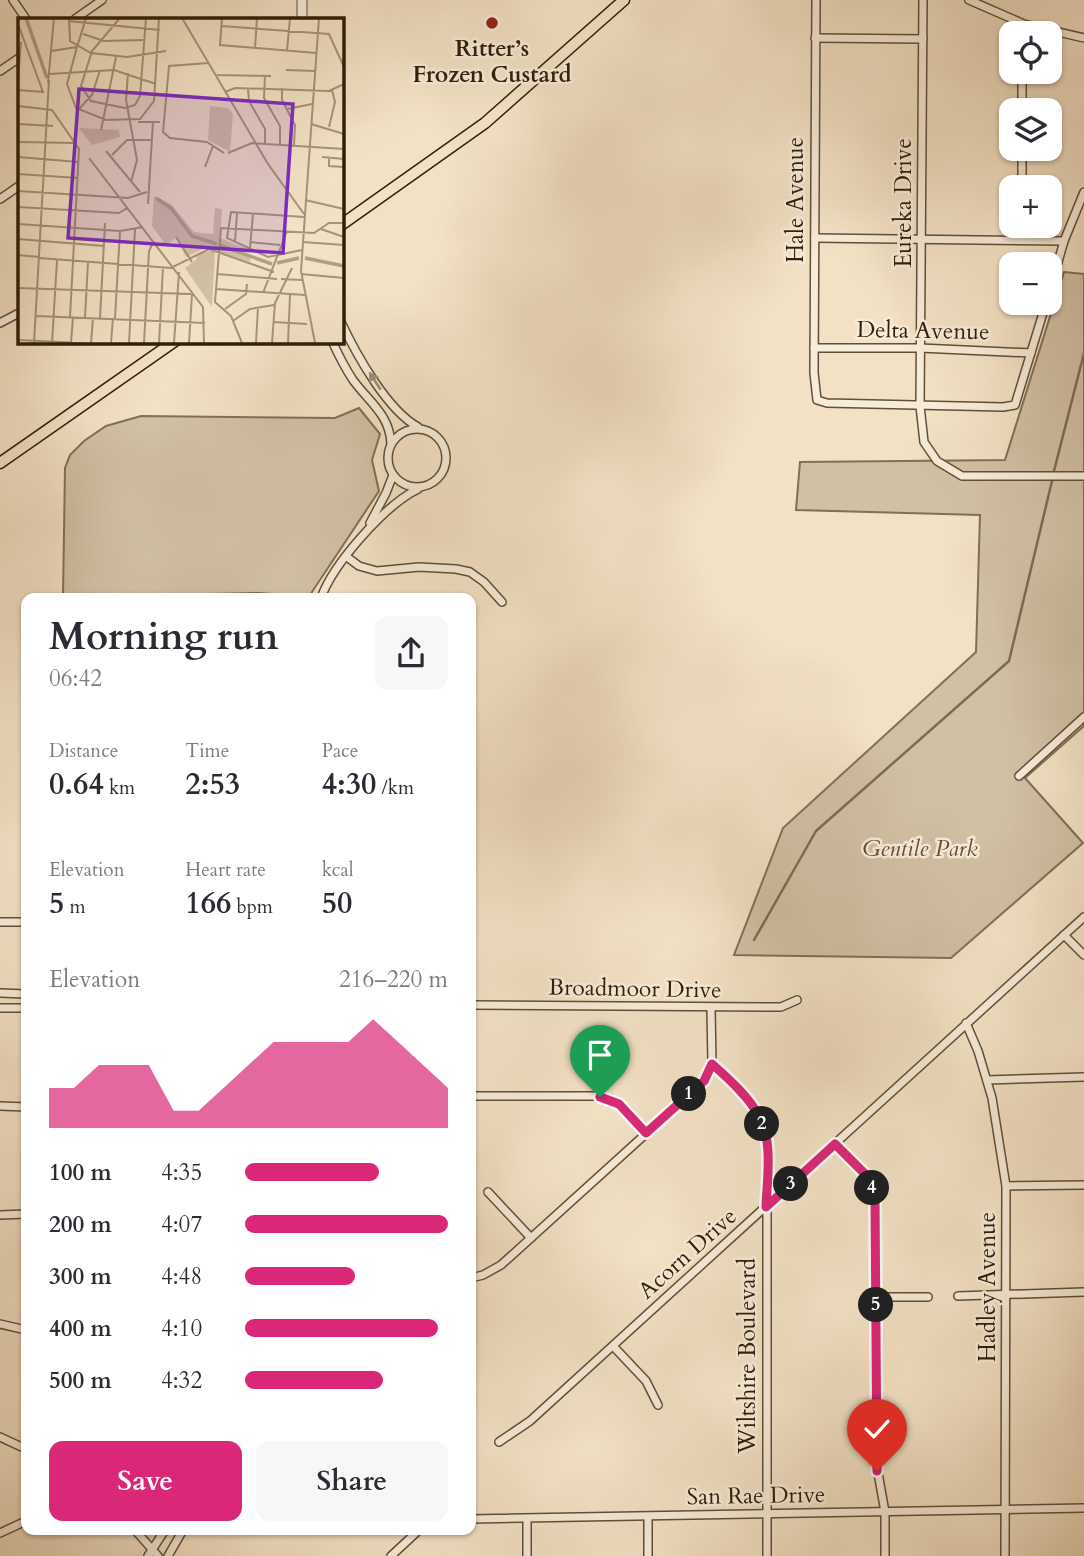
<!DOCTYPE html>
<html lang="en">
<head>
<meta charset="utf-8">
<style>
  :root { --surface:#fff; --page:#f7f7f7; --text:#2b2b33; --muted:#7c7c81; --accent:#db2777 }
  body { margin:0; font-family:Cardo,serif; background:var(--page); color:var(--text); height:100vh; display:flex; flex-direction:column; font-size:26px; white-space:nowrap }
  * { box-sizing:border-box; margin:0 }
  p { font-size:23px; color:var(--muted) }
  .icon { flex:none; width:38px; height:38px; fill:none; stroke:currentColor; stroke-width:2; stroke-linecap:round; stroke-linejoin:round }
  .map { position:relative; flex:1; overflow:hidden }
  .details { position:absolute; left:21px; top:593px; width:455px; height:942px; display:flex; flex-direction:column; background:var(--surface); border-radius:14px; box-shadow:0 2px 5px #0004 }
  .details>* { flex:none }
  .controls { position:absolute; left:999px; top:21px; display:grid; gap:14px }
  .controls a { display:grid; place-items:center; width:63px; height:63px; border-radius:14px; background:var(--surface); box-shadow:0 2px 5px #0004; font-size:35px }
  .pin { position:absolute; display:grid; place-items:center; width:60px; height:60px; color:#fff; margin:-72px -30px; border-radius:50% 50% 50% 0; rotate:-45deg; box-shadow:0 0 7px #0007 }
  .pin .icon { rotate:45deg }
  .km { position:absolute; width:35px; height:35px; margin:-18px; border-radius:50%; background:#222; color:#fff; font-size:19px; line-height:35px; text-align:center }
  .round { display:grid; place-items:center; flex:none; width:74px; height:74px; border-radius:14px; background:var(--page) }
  .summary { display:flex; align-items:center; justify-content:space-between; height:119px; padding:0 28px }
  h1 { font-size:38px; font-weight:600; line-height:52px }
  .figures { display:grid; grid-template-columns:repeat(3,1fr); gap:10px; height:119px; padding:7px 28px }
  .figures div { display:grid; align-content:center }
  .figures b { font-size:30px; font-weight:600 }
  .figures small { font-size:19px; font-weight:400 }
  .figures p { font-size:19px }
  .chart { height:196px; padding:14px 28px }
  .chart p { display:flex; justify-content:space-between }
  .chart svg { width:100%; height:126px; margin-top:7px; fill:var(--accent); opacity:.7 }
  .action { display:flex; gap:14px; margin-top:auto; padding:14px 28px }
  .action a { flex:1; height:80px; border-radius:14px; background:var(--accent); color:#fff; font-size:28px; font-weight:600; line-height:80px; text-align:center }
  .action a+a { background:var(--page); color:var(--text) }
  ul { padding:0 28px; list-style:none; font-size:23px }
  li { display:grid; grid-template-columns:112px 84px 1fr; align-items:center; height:52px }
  li i { height:18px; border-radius:9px; background:var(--accent) }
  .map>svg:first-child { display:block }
</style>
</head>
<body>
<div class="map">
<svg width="1084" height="1556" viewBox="0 0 1084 1556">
  <rect width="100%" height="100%" fill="#f3e1c5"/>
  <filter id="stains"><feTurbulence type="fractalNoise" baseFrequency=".00286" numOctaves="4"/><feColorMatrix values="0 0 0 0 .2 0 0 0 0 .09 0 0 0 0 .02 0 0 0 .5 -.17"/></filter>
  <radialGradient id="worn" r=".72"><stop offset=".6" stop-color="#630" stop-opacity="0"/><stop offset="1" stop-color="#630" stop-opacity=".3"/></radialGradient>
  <g fill="#d2c0a5" stroke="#816f56" stroke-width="2">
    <polygon points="1064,272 1084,274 1084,726 1025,778 1083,843 951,958 734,955 783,828 976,652 980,515 796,510 800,462 1005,460"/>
    <polygon points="359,408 380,434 372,460 379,491 308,598 289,595 258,593 63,597 65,468 70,455 84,441 106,426 141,416 335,418"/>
  </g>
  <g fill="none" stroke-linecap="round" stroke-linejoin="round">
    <g stroke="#7d6b53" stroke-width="2.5">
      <polyline points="1054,471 1084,353"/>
      <polyline points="754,940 816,831 1009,661 1052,481"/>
    </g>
    <g stroke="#614f37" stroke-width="10">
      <g id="minor">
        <polyline points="13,0 26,19"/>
        <polyline points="816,0 814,373 817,400 827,403 1003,407 1015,405 1046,303"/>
        <polyline points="923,0 920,406 924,442 937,461 962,476 1084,476"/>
        <polyline points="969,0 1024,24 1084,38"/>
        <polyline points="75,19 102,0"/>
        <polyline points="815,38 923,39"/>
        <polyline points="0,71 19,58"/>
        <polyline points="1022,110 1022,72"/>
        <polyline points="1022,187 1022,149"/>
        <polyline points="0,199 19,186"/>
        <polyline points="815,238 1064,241"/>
        <polyline points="1021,239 1022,226"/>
        <polyline points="1050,290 1064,241 1084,192"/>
        <path d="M341,322C356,354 387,410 418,427"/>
        <polyline points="0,323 19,313"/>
        <path d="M332,341C338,354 345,368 353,380C369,402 390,415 391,444"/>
        <polyline points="814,348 920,348 1031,353"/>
        <circle cx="417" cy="458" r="29"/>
        <polyline points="370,523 386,493 393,475"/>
        <polyline points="347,557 359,566 377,571 419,567 456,569 470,572 484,582 502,602"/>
        <path d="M321,598C333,564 385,505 418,489"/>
        <polyline points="1019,776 1084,717"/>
        <polyline points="0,922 26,922"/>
        <polyline points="1064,935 1084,955"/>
        <polyline points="0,993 26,994"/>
        <polyline points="471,1005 781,1007 797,1000"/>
        <polyline points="0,1008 26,1008"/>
        <path d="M711,1008L712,1064C737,1087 763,1111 767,1146V1556"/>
        <polyline points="966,1023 978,1051 992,1098 1006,1186 1005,1556"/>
        <polyline points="987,1080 1084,1077"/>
        <polyline points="471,1096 600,1096 619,1104 646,1133"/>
        <polyline points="0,1106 26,1107"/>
        <polyline points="835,1144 869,1180 875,1199 875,1456 885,1512 885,1556"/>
        <polyline points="1006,1186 1084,1185"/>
        <polyline points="488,1192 531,1238"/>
        <polyline points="0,1215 26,1214"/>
        <polyline points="471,1278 483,1275 501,1265 702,1083 709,1074 712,1064"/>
        <polyline points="958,1296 1084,1292"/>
        <polyline points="875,1297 928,1297"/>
        <polyline points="0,1324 26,1330"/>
        <polyline points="613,1346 646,1381 658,1405"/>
        <polyline points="0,1437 26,1449"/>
        <polyline points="499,1442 530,1421 1084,917"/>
        <polyline points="648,1517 648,1556"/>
        <polyline points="471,1519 1084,1508"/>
        <polyline points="527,1519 527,1556"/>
        <polyline points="135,1530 158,1556"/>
        <polyline points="0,1533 26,1521"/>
        <polyline points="148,1556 165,1530"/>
        <polyline points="168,1556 183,1530"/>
        <polyline points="391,1556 419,1530"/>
      </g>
    </g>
    <g stroke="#614f37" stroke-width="11">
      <polyline id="tertiary" points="302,19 302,0"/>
    </g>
    <g stroke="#301e08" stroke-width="13">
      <g id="primary">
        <polyline points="341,225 485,123 624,0"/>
        <polyline points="0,463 175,341"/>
      </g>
    </g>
    <use href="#minor" stroke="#f7ecd9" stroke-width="7"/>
    <use href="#tertiary" stroke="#f7ecd9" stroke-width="9"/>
    <use href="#primary" stroke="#f3e1c5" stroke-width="10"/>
  </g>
  <defs><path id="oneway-solid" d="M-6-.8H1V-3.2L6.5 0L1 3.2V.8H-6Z" transform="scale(1.75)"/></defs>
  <use fill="#9d8f7b" href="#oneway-solid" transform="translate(375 381) rotate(-123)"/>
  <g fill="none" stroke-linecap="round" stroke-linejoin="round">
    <g stroke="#fff" stroke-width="14">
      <path id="route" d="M600,1097L619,1104L646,1133L704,1081L712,1064C729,1079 750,1098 760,1118C773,1143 767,1180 766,1207L835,1144L865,1174L875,1199L877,1471"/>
    </g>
    <use href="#route" stroke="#db2777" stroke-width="9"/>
  </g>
  <circle fill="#8f2418" stroke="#f7ecd9" stroke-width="2.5" cx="492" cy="23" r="7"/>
  <g text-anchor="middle" stroke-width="5" stroke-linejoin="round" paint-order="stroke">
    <g font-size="23" font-weight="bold" fill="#301e08" stroke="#f7ecd9">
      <text x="492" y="56">Ritter’s<tspan x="492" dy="26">Frozen Custard</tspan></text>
    </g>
    <g font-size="23" fill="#301e08" stroke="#f7ecd9">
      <text transform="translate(795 200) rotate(-90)" y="8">Hale Avenue</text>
      <text transform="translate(903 203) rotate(-90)" y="8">Eureka Drive</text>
      <text transform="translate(923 330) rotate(1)" y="8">Delta Avenue</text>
      <text transform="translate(635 988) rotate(1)" y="8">Broadmoor Drive</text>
      <text transform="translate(687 1253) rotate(-42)" y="8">Acorn Drive</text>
      <text transform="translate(987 1287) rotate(-90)" y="8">Hadley Avenue</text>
      <text transform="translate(747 1356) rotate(-90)" y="8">Wiltshire Boulevard</text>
      <text transform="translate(756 1495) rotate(-1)" y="8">San Rae Drive</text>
    </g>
    <g font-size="23" font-style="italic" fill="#614f37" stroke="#f7ecd9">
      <text x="920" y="856">Gentile Park</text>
    </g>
  </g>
  <g transform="translate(18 18)">
    <rect width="326" height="326" fill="#f3e1c5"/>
    <path d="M192,88L210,90L215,96L212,134L190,122ZM61,110L101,112L102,119L74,127ZM136,178L153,186L176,214L195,216L197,190L204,191L202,220L227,230L226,236L233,239L232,244L197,233L194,289L167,250L179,241L177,236L199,232L185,231L168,239L158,220L148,227L134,208Z" fill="#d2c0a5"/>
    <path fill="none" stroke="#b19f85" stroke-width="3.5" d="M8,0L29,60M138,180L153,190L174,218L199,226M201,227L254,246M287,240L326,248M259,245L281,240"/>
    <path fill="none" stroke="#a59379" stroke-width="2" d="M51,0L52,23L73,35L109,39L148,33M102,0L74,33L63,68L73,83L107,90L117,87L122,78L128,0M164,0L250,146L286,196M204,0L202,27L298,35M50,3L142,12M0,6L25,74M203,8L311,16L326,49M65,16L86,23L125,22M59,29L49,66L58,90L88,102L122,101L136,83L141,0M237,30L239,0M269,32L272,0M33,33L59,29L68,0M190,45L151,48L145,114L152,120L189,124L206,135M268,52L297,53M110,55L108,82L119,142L113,164M31,56L96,52L138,66M197,57L253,58M247,57L246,80L262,108V126M0,62L3,24M30,65L36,0M264,70V82L277,107L276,127M230,71L231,83L247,111V125M0,72L26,74M207,74L217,70L311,73L326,66M0,88L34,92L61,131L52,299M269,91L294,86M60,92L74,77L82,52M120,104H142M0,106L35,108M293,106L326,116M311,109L317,84L314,72M83,112L98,39M0,124L57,125M88,133L122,174M210,135L234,125L326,131M94,137L109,122H134M0,139L61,144M304,139L326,141M71,140L185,289L186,325M311,140V148L326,149M187,149L195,128M0,156L60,160M0,173L110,180L129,174M287,182L326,191M130,186L135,103M0,189L101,195L109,190M0,206L102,213L125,209M303,211L326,219M158,219L174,244M0,221L86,228M217,224L219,195M232,224L262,227M285,224L326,227M232,230L235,196M284,232L250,239L209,220L213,194L286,199M0,237L21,239M21,240L153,250L191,231L256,254M199,256L259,261M283,256L326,260M263,261L284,262M0,270L173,276M198,271L287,277M245,275L269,213M207,291L228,276L229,266M18,298L187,305M67,299L70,244M82,300L87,205M97,300L102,213M215,303L232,291L256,287M255,304L289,306M0,322L64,325M16,325L31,62M34,325L39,242M53,325L55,299M73,325L75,300M93,325L95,300M111,325L117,211M126,325L131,233L136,223M141,325L145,249M156,325L161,254M171,325L174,276M224,325L213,298L197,284L203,210L296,215L311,205H326M238,325L240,289M254,325L257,285L274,250M270,325L272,277M297,325L283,253L301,0"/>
    <path fill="#7b2cbf" fill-opacity="0.15" stroke="#7b2cbf" stroke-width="3.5" d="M61,71L275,86L265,235L50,220Z"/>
    <rect width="326" height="326" fill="none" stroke="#301e08" stroke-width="3.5"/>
  </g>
  <rect width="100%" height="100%" filter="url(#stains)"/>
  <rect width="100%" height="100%" fill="url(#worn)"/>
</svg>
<div class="controls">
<a><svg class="icon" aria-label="locate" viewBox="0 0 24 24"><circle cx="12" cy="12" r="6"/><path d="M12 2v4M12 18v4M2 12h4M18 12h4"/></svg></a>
<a><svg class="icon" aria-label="layers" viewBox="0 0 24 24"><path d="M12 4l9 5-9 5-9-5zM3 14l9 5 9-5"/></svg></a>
<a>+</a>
<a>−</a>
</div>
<div class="pin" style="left:600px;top:1097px;background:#1e9e55"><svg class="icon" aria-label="arrive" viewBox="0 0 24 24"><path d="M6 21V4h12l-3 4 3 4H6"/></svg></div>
<div class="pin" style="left:877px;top:1471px;background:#d93025"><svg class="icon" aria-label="check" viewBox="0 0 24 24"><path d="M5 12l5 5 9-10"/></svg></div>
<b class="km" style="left:689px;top:1094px">1</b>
<b class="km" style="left:762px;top:1124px">2</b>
<b class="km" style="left:791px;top:1184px">3</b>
<b class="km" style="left:872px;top:1188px">4</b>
<b class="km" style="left:876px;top:1305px">5</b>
<section class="details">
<div class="summary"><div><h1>Morning run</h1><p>06:42</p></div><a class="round"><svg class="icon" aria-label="share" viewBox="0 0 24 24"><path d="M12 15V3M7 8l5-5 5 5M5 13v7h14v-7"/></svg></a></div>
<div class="figures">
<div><p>Distance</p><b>0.64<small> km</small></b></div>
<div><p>Time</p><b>2:53</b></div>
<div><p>Pace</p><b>4:30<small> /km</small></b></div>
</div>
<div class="figures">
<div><p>Elevation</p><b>5<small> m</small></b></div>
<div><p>Heart rate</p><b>166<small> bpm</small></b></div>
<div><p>kcal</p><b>50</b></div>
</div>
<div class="chart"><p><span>Elevation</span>216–220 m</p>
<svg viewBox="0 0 160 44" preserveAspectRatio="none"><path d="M0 44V30L10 30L20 22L30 22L40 22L50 38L60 38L70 30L80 22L90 14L100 14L110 14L120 14L130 6L140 14L150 22L160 30V44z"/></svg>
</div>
<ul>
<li><b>100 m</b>4:35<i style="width:66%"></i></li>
<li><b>200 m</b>4:07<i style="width:100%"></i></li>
<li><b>300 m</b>4:48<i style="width:54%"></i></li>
<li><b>400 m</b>4:10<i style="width:95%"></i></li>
<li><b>500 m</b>4:32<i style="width:68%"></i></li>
</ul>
<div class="action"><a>Save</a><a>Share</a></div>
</section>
</div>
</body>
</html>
